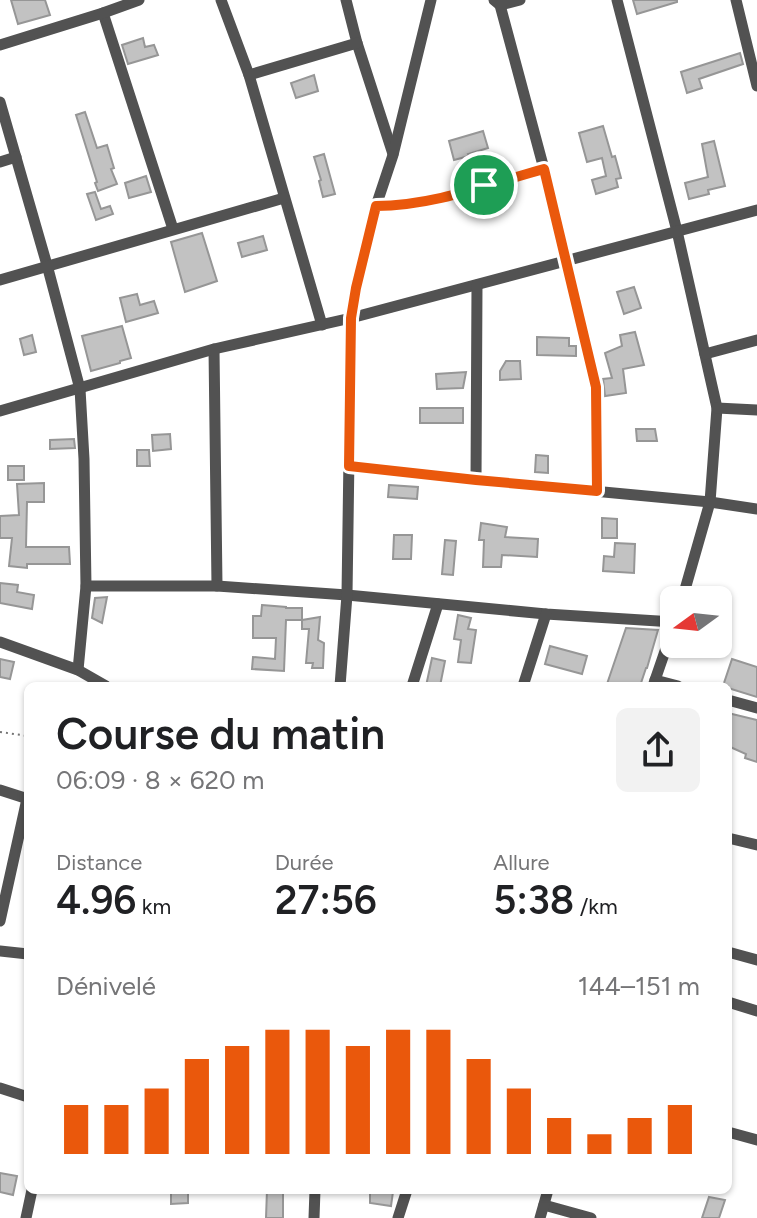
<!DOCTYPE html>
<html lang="fr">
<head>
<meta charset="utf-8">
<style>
  :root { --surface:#fff; --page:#f2f2f2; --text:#202124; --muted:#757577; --accent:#ea580c }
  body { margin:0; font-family:Figtree,sans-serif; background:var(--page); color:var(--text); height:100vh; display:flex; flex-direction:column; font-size:30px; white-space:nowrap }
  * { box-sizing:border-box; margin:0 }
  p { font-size:26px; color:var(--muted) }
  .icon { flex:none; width:44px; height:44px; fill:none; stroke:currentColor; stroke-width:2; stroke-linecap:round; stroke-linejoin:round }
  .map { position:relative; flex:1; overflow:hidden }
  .side { position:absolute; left:24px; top:682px; width:708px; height:512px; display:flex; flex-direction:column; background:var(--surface); border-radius:12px; box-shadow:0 2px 6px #0004 }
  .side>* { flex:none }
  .needle { width:52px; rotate:255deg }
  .buttons { position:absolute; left:660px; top:586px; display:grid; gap:16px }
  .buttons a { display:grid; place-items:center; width:72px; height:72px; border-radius:12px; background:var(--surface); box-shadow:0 2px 6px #0004; font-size:40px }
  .pin { position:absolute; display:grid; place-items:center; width:68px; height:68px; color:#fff; margin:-34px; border:4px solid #fff; border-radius:50%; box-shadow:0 2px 8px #0007 }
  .round { display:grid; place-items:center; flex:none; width:84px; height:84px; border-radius:12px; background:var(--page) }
  .head { display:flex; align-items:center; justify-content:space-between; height:136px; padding:0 32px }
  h1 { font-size:44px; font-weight:600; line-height:60px }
  .figures { display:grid; grid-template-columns:repeat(3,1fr); gap:12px; height:136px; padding:8px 32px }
  .figures div { display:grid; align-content:center }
  .figures b { font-size:40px; font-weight:600 }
  .figures small { font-size:22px; font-weight:400 }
  .figures p { font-size:22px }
  .chart { height:224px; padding:16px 32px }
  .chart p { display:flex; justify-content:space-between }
  .chart svg { width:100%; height:144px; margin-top:8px; stroke:var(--accent); stroke-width:6 }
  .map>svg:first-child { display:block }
</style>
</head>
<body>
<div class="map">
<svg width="757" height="1218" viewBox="0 0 757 1218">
  <rect width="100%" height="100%" fill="#fff"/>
  <g fill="#c2c2c2" stroke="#969696" stroke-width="2">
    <polygon points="11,0 45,0 50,15 18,24"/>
    <polygon points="633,0 677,0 677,2 637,14"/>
    <polygon points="143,38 145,47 154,45 158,55 128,64 122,45"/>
    <polygon points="740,53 743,64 699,79 702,88 687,93 681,72"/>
    <polygon points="314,75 318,91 296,98 291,83"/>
    <polygon points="85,112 97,148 107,145 114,168 111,169 117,184 98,191 95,183 97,182 76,115"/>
    <polygon points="603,126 612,157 615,156 621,178 616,179 618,187 596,194 592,180 606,176 602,158 587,162 579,133"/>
    <polygon points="483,131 488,148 468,154 469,156 454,160 449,141"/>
    <polygon points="714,141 725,186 708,190 709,194 689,199 685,183 708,177 702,144"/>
    <polygon points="324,154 335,194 323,197 319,181 321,180 314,157"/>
    <polygon points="146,176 151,192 129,198 125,183"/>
    <polygon points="95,192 101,209 110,206 113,214 96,220 87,194"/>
    <polygon points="202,233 217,281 185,292 171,242"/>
    <polygon points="263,236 267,250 242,257 238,243"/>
    <polygon points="634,287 641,308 624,314 617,292"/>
    <polygon points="137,294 140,305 154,301 158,313 126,322 120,298"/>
    <polygon points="122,326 131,358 120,361 120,363 91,371 82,336"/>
    <polygon points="635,332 644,365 623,369 626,393 605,396 603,379 612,378 605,353 622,346 620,335"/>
    <polygon points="32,335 36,352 24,355 20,339"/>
    <polygon points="537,337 569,338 569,346 576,346 576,356 537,355"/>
    <polygon points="506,361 520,361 521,379 500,380 500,371"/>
    <polygon points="466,372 463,388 437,389 436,374"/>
    <rect x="420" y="408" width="43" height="15"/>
    <polygon points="636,429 655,429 657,441 637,441"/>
    <polygon points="170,434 171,449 153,451 152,435"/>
    <polygon points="74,439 75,448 50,449 50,440"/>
    <polygon points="137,450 149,450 150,466 137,466"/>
    <polygon points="536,455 548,456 548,473 535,472"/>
    <rect x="8" y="466" width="16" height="14"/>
    <polygon points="44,483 44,502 27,502 26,547 69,547 70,564 27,564 27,568 9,566 12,538 0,538 0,516 19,515 17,484"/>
    <polygon points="389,485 418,487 417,499 388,497"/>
    <polygon points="602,518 617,519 617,538 602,538"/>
    <polygon points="481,523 507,527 505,537 538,539 537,557 502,555 501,567 483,567 484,540 479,540"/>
    <polygon points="394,535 412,535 411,559 393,559"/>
    <polygon points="445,540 456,541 453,575 442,574"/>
    <polygon points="615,543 635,544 634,573 603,571 604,556 614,557"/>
    <polygon points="0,583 18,585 17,592 34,595 32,609 0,603"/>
    <polygon points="107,597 102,623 92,618 95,598"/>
    <polygon points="262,605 286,607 286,608 302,608 302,620 320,617 318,640 324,643 323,668 312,668 313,663 306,663 309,629 302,629 302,620 286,620 284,671 252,669 253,657 275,659 276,638 253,638 253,616 261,616"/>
    <polygon points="458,615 471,618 468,629 476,630 471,663 458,662 461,640 454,639"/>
    <polygon points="626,628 658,630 647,668 646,668 640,686 614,686 607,684"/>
    <polygon points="550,646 587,656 582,674 545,664"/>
    <polygon points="432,658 445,661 440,686 426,686"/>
    <polygon points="0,659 14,662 10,679 0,677"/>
    <polygon points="732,659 757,667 757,697 728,688 728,686 723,686"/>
    <polygon points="728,713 757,720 757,762 745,758 746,754 728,746"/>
    <polygon points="0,1173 17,1176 13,1195 0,1192"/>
    <polygon points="171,1190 188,1190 188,1203 171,1204"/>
    <polygon points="267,1190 283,1190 283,1218 266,1218"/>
    <polygon points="370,1190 393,1192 391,1206 370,1203"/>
    <polygon points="709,1197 725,1200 719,1218 702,1218"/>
  </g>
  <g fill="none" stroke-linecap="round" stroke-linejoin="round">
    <polyline stroke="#747474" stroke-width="2" stroke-dasharray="2 4" stroke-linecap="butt" points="0,732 28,736"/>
    <g stroke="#525252" stroke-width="11">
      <polyline points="221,0 249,75 322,325"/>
      <polyline points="346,0 357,43 393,154"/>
      <polyline points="494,0 500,5 544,169 596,387 597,491"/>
      <polyline points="617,0 677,231 717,408 710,502 682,600"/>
      <polyline points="736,0 757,86"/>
      <polyline points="500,5 520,0"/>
      <polyline points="103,13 173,229"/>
      <polyline points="0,45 103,13 139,0"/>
      <polyline points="249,75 357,43"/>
      <polyline points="0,102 47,265 80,389 84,459 86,586 78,670"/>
      <polyline points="0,162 16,157"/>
      <path d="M376,206C433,206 489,184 544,169"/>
      <polyline points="0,280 284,198"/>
      <polyline points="214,349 217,586"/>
      <polyline points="705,354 757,340"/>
      <polyline points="717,408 757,410"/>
      <polyline points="0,411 214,349 351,318 757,210"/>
      <polyline points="349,466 476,480 710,502 757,509"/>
      <polyline points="476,480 477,285"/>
      <polyline points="86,586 217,586 347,595 546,614 674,622"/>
      <polyline points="0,642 78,670 106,686"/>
      <polyline points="655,680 678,686"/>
      <polyline points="340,686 347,595 351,318 356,288 376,206 393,155 431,0"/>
      <polyline points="412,686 438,604"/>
      <polyline points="523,686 546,614"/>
      <polyline points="653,686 674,625"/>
      <polyline points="728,700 757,708"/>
      <polyline points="0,790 28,799"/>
      <polyline points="728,838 757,845"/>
      <polyline points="0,921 27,799"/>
      <polyline points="0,951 28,954"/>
      <polyline points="728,952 757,960"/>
      <polyline points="728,1002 757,1011"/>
      <polyline points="0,1088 28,1097"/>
      <polyline points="728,1132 757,1140"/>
      <polyline points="544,1205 591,1218"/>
      <polyline points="26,1218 32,1190"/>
      <polyline points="314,1218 315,1190"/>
      <polyline points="398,1218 407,1190"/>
      <polyline points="540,1218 548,1190"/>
    </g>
  </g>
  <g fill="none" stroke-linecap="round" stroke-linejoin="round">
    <g stroke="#fff" stroke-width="16">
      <path id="route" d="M544,169L596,387L597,491L476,480L349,466L351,318L356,288L376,206C433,206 489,184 544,169Z"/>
    </g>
    <use href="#route" stroke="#ea580c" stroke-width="10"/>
  </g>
</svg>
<div class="buttons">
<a><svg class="needle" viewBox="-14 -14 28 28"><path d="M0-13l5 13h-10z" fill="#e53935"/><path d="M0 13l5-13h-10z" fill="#757577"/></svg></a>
</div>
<div class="pin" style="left:484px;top:185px;background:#1e9e55"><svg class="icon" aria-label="arrive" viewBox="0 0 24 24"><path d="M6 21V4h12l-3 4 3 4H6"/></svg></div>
<section class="side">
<div class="head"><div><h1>Course du matin</h1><p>06:09 · 8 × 620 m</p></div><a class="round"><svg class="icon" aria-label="share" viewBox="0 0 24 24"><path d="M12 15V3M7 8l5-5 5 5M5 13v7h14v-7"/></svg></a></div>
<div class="figures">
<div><p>Distance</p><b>4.96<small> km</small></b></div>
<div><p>Durée</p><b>27:56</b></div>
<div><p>Allure</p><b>5:38<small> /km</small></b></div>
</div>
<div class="chart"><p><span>Dénivelé</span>144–151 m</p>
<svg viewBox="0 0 160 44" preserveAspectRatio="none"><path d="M5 44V29M15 44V29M25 44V24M35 44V15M45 44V11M55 44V6M65 44V6M75 44V11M85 44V6M95 44V6M105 44V15M115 44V24M125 44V33M135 44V38M145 44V33M155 44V29"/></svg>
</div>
</section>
</div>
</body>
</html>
